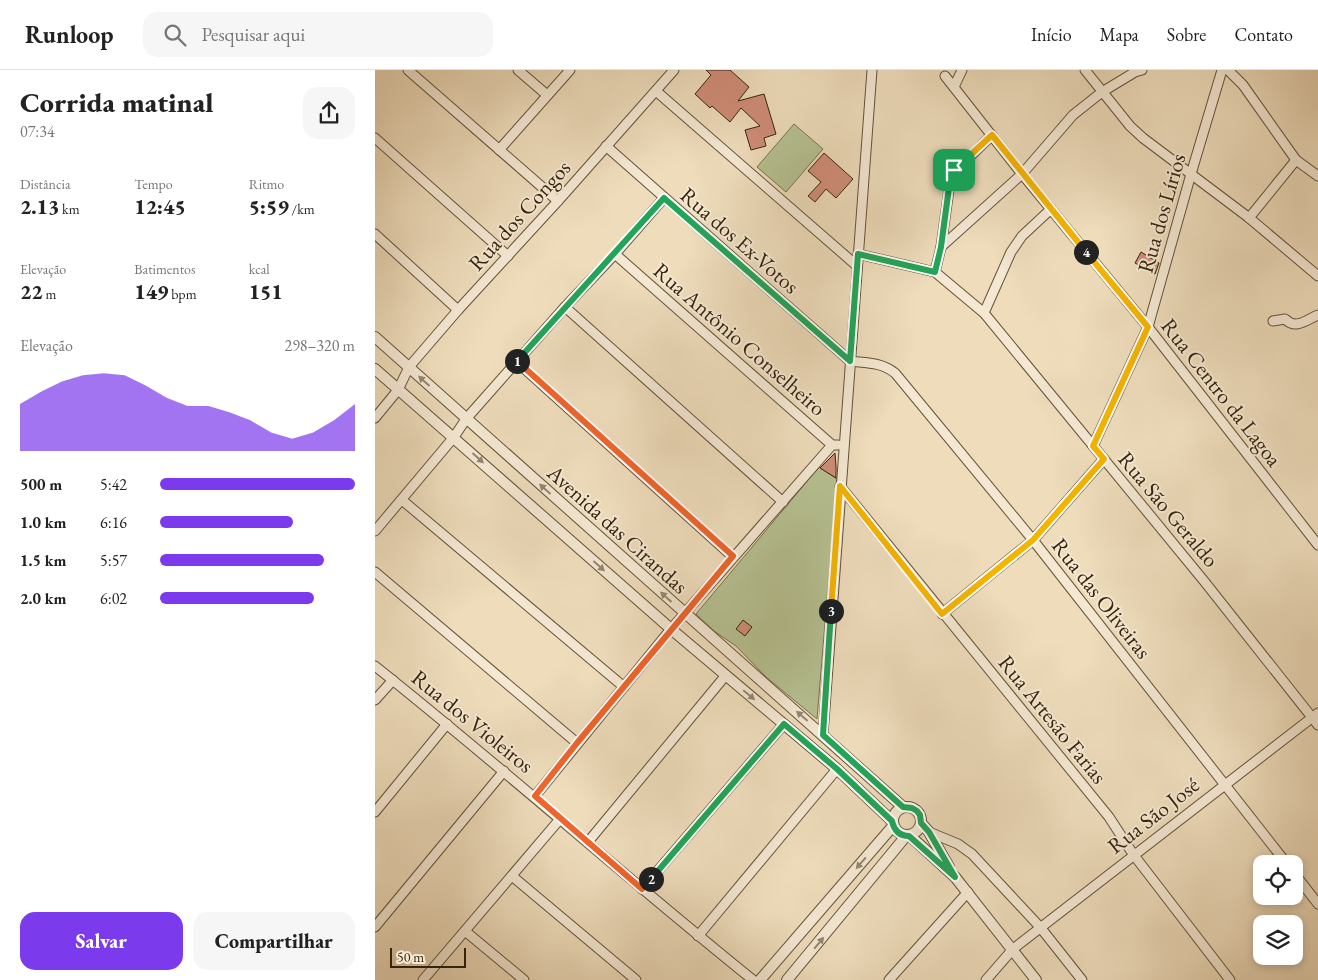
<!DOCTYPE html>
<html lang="pt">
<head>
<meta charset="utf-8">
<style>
  :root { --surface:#fff; --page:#f6f6f6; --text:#222; --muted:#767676; --line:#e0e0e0; --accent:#7c3aed }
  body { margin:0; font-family:"EB Garamond",serif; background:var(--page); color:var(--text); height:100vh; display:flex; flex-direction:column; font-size:19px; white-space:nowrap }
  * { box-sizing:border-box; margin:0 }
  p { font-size:16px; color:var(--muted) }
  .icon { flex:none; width:28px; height:28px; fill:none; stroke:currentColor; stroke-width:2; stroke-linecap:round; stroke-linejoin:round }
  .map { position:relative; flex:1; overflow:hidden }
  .panel { display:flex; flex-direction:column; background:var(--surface); width:375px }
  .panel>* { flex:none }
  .tools { position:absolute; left:878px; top:785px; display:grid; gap:10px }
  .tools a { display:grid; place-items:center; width:50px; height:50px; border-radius:10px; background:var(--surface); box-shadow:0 2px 8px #0003; font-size:25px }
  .scale { position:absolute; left:15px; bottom:12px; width:76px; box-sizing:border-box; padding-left:5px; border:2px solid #36240b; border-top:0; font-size:14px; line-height:18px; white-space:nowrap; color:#36240b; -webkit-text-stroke:4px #f4e8d3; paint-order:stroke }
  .pin { position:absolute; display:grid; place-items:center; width:42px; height:42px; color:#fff; margin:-21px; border-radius:10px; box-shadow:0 2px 8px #0006 }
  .km { position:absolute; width:25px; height:25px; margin:-12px; border-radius:50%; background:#222; color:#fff; font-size:14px; line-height:25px; text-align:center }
  .round { display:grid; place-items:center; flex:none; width:52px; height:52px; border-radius:15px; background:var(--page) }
  .summary { display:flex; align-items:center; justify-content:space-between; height:85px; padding:0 20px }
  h1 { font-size:28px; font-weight:800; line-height:38px }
  .stats { display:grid; grid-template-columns:repeat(3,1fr); gap:8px; height:85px; padding:5px 20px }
  .stats div { display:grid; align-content:center }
  .stats b { font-size:21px; font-weight:800 }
  .stats small { font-size:14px; font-weight:400 }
  .stats p { font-size:14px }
  .chart { height:140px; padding:10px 20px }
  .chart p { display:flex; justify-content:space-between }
  .chart svg { width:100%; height:90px; margin-top:5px; fill:var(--accent); opacity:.7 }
  .action { display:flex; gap:10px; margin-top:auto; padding:10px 20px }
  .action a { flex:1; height:58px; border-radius:15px; background:var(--accent); color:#fff; font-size:20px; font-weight:800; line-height:58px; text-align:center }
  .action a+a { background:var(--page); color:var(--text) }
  ul { padding:0 20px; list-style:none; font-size:16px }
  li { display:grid; grid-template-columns:80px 60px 1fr; align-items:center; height:38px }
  li i { height:12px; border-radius:6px; background:var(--accent) }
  header { display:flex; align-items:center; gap:30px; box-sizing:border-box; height:70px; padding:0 25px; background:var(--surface); border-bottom:1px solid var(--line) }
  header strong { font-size:24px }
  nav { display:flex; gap:28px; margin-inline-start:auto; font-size:18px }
  .search { width:350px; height:45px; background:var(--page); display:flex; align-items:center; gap:12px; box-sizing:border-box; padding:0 18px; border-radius:15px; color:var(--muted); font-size:19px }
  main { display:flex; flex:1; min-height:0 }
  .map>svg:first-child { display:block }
</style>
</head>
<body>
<header>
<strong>Runloop</strong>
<div class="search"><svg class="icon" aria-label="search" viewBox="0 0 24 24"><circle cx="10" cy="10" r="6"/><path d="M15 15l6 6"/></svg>Pesquisar aqui</div>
<nav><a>Início</a><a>Mapa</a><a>Sobre</a><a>Contato</a></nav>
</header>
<main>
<section class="panel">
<div class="summary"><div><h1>Corrida matinal</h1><p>07:34</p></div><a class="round"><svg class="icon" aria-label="share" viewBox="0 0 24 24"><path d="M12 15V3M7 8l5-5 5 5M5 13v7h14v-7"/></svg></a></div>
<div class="stats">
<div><p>Distância</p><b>2.13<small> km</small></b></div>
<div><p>Tempo</p><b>12:45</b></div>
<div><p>Ritmo</p><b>5:59<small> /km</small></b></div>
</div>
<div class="stats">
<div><p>Elevação</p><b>22<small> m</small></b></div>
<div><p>Batimentos</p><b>149<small> bpm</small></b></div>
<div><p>kcal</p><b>151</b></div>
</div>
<div class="chart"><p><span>Elevação</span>298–320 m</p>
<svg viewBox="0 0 160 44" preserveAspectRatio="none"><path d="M0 44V21L10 15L20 10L30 7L40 6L50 7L60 12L70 18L80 22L90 22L100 25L110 29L120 35L130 38L140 35L150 29L160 21V44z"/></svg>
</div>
<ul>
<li><b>500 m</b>5:42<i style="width:100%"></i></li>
<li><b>1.0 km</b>6:16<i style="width:68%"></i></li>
<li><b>1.5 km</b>5:57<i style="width:84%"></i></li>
<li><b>2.0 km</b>6:02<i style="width:79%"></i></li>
</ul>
<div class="action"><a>Salvar</a><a>Compartilhar</a></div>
</section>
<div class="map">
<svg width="943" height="910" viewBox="0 0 943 910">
  <rect width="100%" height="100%" fill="#eedcbb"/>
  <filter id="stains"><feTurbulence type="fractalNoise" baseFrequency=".004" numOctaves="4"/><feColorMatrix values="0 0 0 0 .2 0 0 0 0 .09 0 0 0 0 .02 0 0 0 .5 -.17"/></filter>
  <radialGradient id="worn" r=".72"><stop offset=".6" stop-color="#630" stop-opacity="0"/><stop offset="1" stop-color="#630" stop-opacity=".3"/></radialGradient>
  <g fill="#b6c192" stroke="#76724e">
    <polygon points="419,54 448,79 411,122 382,97"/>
    <polygon points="444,397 462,409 442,649 391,607 361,576 339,561 321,544"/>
  </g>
  <g fill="#d08d78" stroke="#36240b">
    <polygon points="331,0 355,0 374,17 363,31 389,24 401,64 389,68 391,76 376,80 370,60 385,56 366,38 355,52 337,36 335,38 320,24 336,5"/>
    <polygon points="449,83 478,109 461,128 451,119 440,132 433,126 446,112 433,101"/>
    <polygon points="766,182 784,193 780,204 760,193"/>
    <polygon points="460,383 461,397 461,408 445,398"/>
    <polygon points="368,550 377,557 370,566 361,559"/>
  </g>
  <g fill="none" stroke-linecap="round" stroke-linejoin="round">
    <g stroke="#645237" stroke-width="11">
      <g id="minor">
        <polyline points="33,0 183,131"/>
        <polyline points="143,0 172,25"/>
        <polyline points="710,0 755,56 768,68 873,147 943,206"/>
        <polyline points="853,0 868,15 921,90 943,106"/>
        <polyline points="570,6 647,104 773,257 943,475"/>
        <polyline points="579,17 587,0"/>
        <polyline points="281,21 481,195"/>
        <polyline points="0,68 133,186"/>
        <path d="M231,76L475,291C492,293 506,292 520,303L658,470L912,794"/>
        <polyline points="124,80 195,0"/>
        <polyline points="874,148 921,90"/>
        <polyline points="0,164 83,240"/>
        <polyline points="566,177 576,105 617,65"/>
        <polyline points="240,184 457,375 463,375"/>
        <polyline points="483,184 560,202 609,243 829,511 943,655"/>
        <polyline points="560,202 566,177 647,104 698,45 727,22 760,2 767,0"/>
        <polyline points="190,237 408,432"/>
        <polyline points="609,243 636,182 647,166 676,139"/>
        <path d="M898,251L910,249C921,260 931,250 943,245"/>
        <polyline points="142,292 358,487"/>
        <polyline points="0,348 23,320 34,297 83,240 183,131 299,0"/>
        <polyline points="718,376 773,257 816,104 847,0"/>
        <polyline points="465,416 734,747 758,784 855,910"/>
        <polyline points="27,430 249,617"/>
        <polyline points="0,461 79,367 91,349 190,237 240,184 289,128"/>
        <polyline points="0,502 202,673"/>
        <polyline points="567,544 658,470 729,389"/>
        <path d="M0,596C128,698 250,807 378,910"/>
        <polyline points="0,630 18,610"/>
        <polyline points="448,665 497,0"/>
        <polyline points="160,726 296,559 457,375"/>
        <polyline points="0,742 72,654"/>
        <polyline points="554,762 583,774 597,784 665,857 707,910"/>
        <polyline points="213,772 351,605"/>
        <polyline points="919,803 943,834"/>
        <polyline points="137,806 261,910"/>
        <polyline points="267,819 409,654"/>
        <polyline points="0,857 129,701"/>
        <polyline points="90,861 149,910"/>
        <polyline points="323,866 462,699"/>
        <polyline points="48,910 185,749"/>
        <polyline points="514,910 593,822"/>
        <polyline points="611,910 638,879 943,643"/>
      </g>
    </g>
    <g stroke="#645237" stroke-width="12">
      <g id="tertiary">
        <polyline points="0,267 528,737"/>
        <polyline points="0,299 296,559 462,699 517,751"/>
        <circle cx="532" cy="751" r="14"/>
        <polyline points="546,753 554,762 574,797"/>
        <polyline points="534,765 580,807 661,910"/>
        <polyline points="385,910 518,756"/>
        <polyline points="412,910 531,766"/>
      </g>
    </g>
    <use href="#minor" stroke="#f4e8d3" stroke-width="9"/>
    <use href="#tertiary" stroke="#f4e8d3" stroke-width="10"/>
  </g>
  <defs><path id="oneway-solid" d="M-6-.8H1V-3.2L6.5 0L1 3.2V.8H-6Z" transform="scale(1.25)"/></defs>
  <g fill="#95866f">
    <use href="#oneway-solid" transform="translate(49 311) rotate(-138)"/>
    <use href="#oneway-solid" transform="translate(103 388) rotate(42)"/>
    <use href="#oneway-solid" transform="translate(170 419) rotate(-138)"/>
    <use href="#oneway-solid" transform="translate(224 496) rotate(42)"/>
    <use href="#oneway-solid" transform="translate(291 527) rotate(-138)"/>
    <use href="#oneway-solid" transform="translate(374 625) rotate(40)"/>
    <use href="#oneway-solid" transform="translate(427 646) rotate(-139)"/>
    <use href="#oneway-solid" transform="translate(486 793) rotate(131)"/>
    <use href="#oneway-solid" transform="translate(444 873) rotate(-50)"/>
  </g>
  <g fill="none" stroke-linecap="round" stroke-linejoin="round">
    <g stroke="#fff" stroke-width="10">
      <polyline id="split-1" points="142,291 289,128 475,291 483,184 560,202 566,177 575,110 576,105 579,100"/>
    </g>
    <g stroke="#fff" stroke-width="10">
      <polyline id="split-2" points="142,291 358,486 202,673 160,726 267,819 276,809"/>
    </g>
    <g stroke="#fff" stroke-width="10">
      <path id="split-3" d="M276,809L409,654L462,699L517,751C519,760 524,766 534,766L580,807L554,762L546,753L545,745L542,741L537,738L528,737L448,665L456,541"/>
    </g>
    <g stroke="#fff" stroke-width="10">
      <polyline id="split-4" points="456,541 465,416 567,544 658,470 729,389 718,376 773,257 711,182"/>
    </g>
    <g stroke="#fff" stroke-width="10">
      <polyline id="split-5" points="579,100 617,65 711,182"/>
    </g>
    <use href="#split-1" stroke="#22a559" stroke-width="6"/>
    <use href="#split-2" stroke="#f0652b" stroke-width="6"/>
    <use href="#split-3" stroke="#22a559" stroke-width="6"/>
    <use href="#split-4" stroke="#f5b400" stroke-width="6"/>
    <use href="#split-5" stroke="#f5b400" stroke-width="6"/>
  </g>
  <g text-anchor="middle" stroke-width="4" stroke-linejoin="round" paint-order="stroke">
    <g font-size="22" fill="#36240b" stroke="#f4e8d3">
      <text transform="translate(786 143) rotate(-74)" y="8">Rua dos Lírios</text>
      <text transform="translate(144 145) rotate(-48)" y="8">Rua dos Congos</text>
      <text transform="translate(365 170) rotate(41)" y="8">Rua dos Ex-Votos</text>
      <text transform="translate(365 269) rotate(41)" y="8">Rua Antônio Conselheiro</text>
      <text transform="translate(847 322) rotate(52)" y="8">Rua Centro da Lagoa</text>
      <text transform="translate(794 439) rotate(50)" y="8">Rua São Geraldo</text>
      <text transform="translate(243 459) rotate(42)" y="8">Avenida das Cirandas</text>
      <text transform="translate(727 528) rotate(52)" y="8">Rua das Oliveiras</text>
      <text transform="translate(678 649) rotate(51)" y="8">Rua Artesão Farias</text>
      <text transform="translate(98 651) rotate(39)" y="8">Rua dos Violeiros</text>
      <text transform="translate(778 745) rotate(-38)" y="8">Rua São José</text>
    </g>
  </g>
  <rect width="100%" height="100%" filter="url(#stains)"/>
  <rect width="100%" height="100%" fill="url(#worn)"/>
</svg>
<div class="tools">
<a><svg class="icon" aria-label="locate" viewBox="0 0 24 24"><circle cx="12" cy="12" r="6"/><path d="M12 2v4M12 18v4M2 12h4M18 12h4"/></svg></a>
<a><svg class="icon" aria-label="layers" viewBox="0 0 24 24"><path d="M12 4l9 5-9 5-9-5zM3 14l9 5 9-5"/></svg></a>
</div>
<div class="scale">50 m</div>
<div class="pin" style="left:579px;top:100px;background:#1e9e55"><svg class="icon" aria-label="arrive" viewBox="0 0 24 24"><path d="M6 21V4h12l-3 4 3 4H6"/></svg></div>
<b class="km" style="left:142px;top:291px">1</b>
<b class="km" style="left:276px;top:809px">2</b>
<b class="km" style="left:456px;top:541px">3</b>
<b class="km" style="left:711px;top:182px">4</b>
</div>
</main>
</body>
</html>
